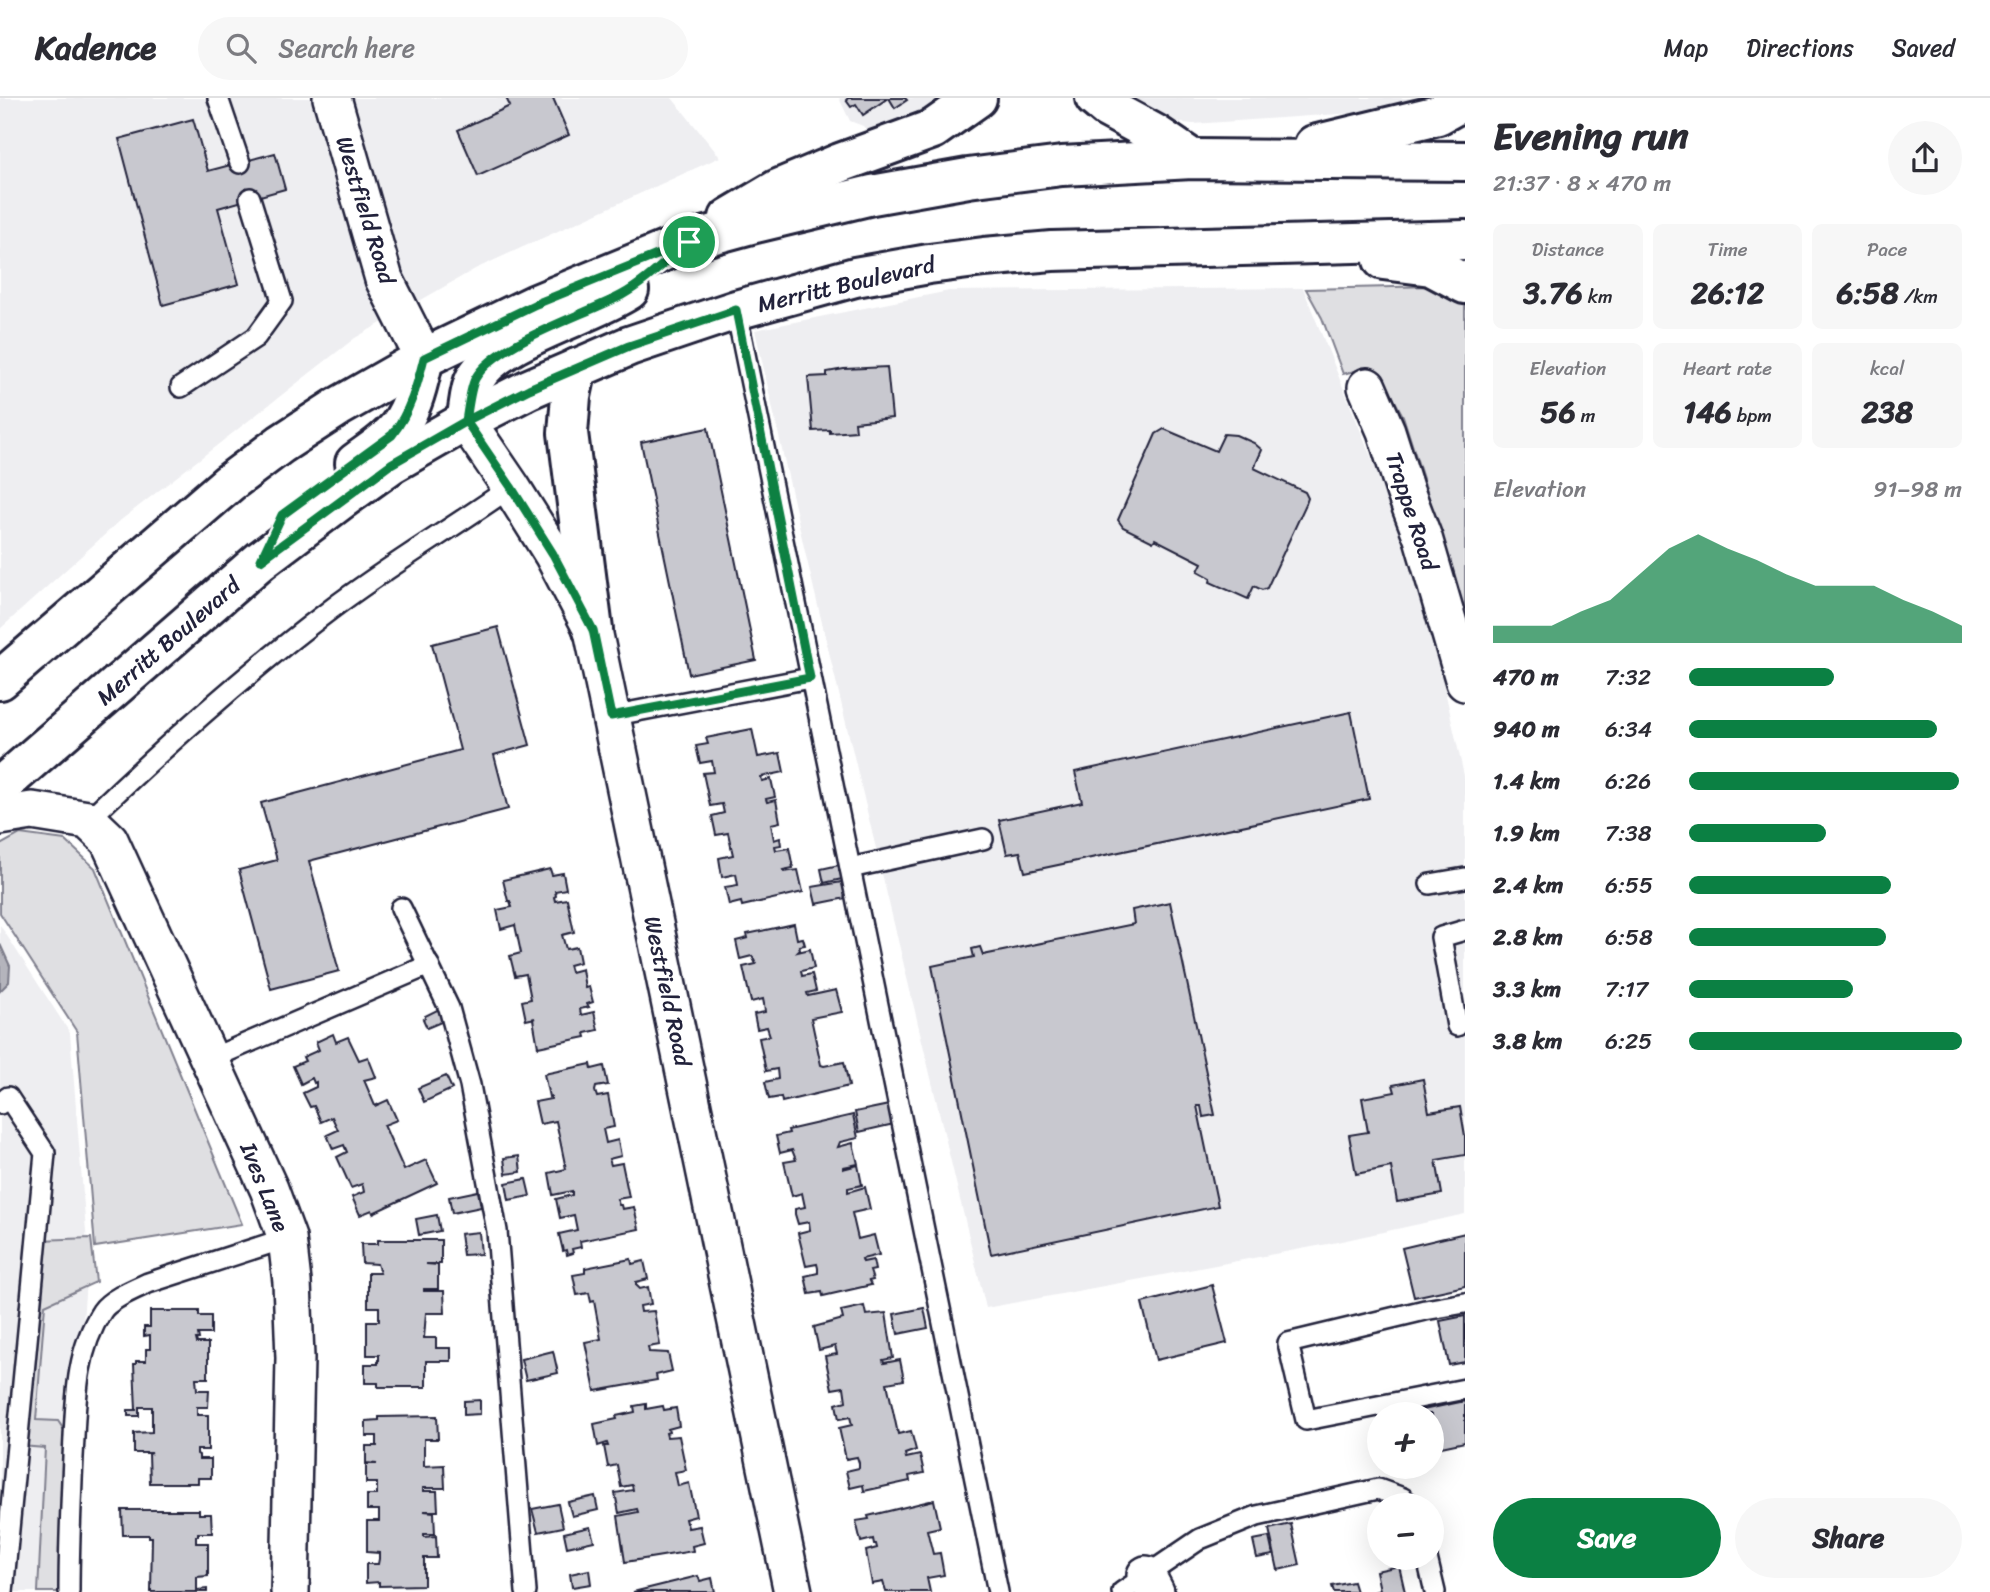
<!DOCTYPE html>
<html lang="en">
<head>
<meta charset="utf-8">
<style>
  :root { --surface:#fff; --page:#f7f7f7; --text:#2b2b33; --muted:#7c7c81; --line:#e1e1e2; --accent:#0b8043 }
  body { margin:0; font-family:Sriracha,sans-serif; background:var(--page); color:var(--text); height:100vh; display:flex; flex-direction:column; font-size:26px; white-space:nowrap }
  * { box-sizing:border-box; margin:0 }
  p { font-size:23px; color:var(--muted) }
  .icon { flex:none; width:38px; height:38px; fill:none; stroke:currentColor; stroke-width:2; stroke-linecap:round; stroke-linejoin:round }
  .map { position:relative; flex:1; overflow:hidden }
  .sheet { display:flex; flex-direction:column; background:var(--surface); width:525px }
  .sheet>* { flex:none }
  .controls { position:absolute; left:1367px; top:1304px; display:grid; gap:14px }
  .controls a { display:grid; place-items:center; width:77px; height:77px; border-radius:50%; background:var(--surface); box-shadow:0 7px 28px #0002; font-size:35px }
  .pin { position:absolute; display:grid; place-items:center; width:60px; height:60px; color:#fff; margin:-30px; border:4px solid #fff; border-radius:50%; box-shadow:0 2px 7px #0007 }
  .round { display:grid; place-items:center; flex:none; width:74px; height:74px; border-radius:37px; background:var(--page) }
  .overview { display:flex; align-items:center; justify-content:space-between; height:119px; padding:0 28px }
  h1 { font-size:38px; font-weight:700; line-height:52px }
  .metrics { display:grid; grid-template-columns:repeat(3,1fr); gap:10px; height:119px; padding:7px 28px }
  .metrics div { display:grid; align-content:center; border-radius:10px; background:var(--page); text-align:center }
  .metrics b { font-size:30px; font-weight:700 }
  .metrics small { font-size:19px; font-weight:400 }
  .metrics p { font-size:19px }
  .chart { height:196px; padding:14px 28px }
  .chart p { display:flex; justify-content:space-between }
  .chart svg { width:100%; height:126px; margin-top:7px; fill:var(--accent); opacity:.7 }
  .action { display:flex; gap:14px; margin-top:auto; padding:14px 28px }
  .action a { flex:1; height:80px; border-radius:42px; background:var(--accent); color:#fff; font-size:28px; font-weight:700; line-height:80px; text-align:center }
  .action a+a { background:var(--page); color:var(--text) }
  ul { padding:0 28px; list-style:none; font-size:23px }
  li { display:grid; grid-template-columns:112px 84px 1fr; align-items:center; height:52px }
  li i { height:18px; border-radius:9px; background:var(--accent) }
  header { display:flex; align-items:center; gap:42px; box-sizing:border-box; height:98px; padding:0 35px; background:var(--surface); border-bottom:2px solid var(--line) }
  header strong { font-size:33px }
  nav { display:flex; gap:38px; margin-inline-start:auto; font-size:24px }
  .search { width:490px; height:63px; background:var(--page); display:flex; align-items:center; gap:18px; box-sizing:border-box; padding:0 24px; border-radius:38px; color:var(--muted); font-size:26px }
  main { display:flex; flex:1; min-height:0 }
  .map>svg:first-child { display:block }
</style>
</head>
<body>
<header>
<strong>Kadence</strong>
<div class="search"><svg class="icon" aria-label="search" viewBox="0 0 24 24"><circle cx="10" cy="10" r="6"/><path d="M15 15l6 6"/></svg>Search here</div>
<nav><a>Map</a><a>Directions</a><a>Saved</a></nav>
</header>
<main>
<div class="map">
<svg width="1465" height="1494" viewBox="0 0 1465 1494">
  <rect width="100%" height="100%" fill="#fff"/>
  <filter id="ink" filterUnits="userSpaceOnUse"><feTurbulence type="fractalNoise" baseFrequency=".0143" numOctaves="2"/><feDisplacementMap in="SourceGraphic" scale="14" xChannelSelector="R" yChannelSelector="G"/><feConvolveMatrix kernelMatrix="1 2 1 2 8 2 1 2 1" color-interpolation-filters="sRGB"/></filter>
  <g filter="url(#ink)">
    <g fill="#eeeef1">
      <polygon points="0,0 672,0 720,59 475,171 355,240 121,422 0,531"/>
      <polygon points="839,0 966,0 875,42 863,28 850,23"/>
      <polygon points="1106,0 1447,0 1427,10 1193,26 1145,21"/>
      <polygon points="1303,190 1384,391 1431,530 1465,682 1465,1116 1328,1146 986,1210 806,458 755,232 949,193"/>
      <polygon points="0,827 70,935 88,1158 62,1494 0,1494"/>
    </g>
    <g fill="#dfdfe2" stroke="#80808e" stroke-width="2">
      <polygon points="1437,188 1465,208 1465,513 1403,318 1388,290 1373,281 1360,284 1358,272 1343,276 1322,220 1306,191"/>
      <polygon points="20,736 65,742 95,770 242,1126 95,1149 77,934 0,815 0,747"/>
      <polygon points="91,1140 96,1184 45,1207 36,1322 58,1323 70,1341 65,1494 38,1494 45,1350 21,1348 40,1142"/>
    </g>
    <polygon fill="#b4b4bc" stroke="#7a7a88" stroke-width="2" points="0,846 10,868 9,884 0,893"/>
    <g fill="#c8c8cf" stroke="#22223b" stroke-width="2">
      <polygon points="506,0 553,0 569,37 478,78 458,32 510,8"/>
      <polygon points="848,0 888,0 863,17 856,6 851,9 846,2"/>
      <polygon points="889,0 905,0 907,2 895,10"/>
      <polygon points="193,21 208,73 275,55 285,91 218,110 239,186 163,207 119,41"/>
      <polygon points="887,269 892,320 855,324 856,333 830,335 830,332 813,333 808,279 827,278 827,274 844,271"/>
      <polygon points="708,330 756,562 689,576 641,344"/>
      <polygon points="1164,331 1216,353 1224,336 1236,337 1254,345 1262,352 1254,370 1305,394 1308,400 1306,406 1267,490 1262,492 1254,488 1248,501 1210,484 1211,480 1198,473 1202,465 1155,441 1153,444 1123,429 1118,422 1156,336"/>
      <polygon points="498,529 530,647 494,657 508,711 309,763 339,873 271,891 239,772 277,762 261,705 460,652 432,546"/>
      <polygon points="1351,614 1369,701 1025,774 1020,754 1007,756 999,722 1082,704 1075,674"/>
      <polygon points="752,631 758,659 780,655 784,674 761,679 762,683 771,681 775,699 766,701 767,704 776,702 780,724 771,726 774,742 780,740 781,747 775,748 776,752 789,750 793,770 783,772 784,774 798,772 803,794 742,808 741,804 729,807 725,789 738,787 736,776 722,779 719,760 733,757 728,735 716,737 712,718 724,715 722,706 710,708 703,675 714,674 712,663 700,665 696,648 708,646 706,640"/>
      <polygon points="839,767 842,781 824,785 821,771"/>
      <polygon points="550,771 552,777 563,775 566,791 555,793 556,798 554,799 555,803 567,801 574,834 562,837 566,851 577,849 580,864 569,867 571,874 582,871 585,890 589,889 593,904 587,906 589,909 580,911 581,917 594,914 598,932 585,935 586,939 538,949 533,921 535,920 526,922 522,903 531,901 526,876 515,878 510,858 521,855 515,827 501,831 497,812 512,809 510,803 508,803 503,782"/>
      <polygon points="842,784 846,800 816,806 812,789"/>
      <polygon points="1170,804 1215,1017 1203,1019 1201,1008 1197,1008 1218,1108 991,1156 932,868 974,859 972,851 980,849 983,857 1134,826 1132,812"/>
      <polygon points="794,826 797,841 803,840 805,847 799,848 800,852 798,854 810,851 814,870 801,873 802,878 812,876 816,893 807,895 808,898 836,892 842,914 811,920 821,967 824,968 844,964 849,988 782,1004 781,999 769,1001 765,984 778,981 777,971 766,973 759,940 770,938 767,929 757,931 754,916 765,914 764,906 763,901 751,904 743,869 756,866 752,858 740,861 736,843 748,840 747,836"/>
      <polygon points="441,910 446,922 427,930 423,921 425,920 425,918"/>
      <polygon points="333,936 336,944 348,939 359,962 368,959 376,979 364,982 375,1008 388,1002 397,1022 384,1027 404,1072 426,1062 437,1085 373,1115 372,1112 360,1117 352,1099 364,1094 363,1089 362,1086 351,1090 337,1059 347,1054 344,1047 333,1051 327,1037 338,1032 332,1019 321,1024 314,1008 310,1009 303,995 316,989 316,984 314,985 312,980 301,986 293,968 305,963 303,959 319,952 316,944"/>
      <polygon points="591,966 592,971 604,968 608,987 596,989 595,993 597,999 608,997 614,1029 603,1031 606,1045 618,1042 621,1058 609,1061 611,1067 622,1065 629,1099 617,1101 619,1107 621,1107 622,1111 634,1109 639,1131 580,1143 581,1149 572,1151 573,1155 567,1157 566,1152 563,1153 559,1136 577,1132 574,1117 560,1120 556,1101 572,1097 572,1093 553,1097 549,1075 566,1071 556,1023 540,1026 535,1004 551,1001 551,998 549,999 544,976"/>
      <polygon points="446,978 452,991 424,1004 418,990"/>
      <polygon points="1423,981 1429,1014 1460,1009 1465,1038 1465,1057 1436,1062 1442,1096 1397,1104 1391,1069 1356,1076 1349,1037 1368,1034 1362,1000 1395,994 1393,987"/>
      <polygon points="889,1007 894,1026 859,1034 855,1014"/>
      <polygon points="853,1017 858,1040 840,1044 838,1049 853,1045 858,1066 843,1069 843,1071 858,1067 862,1087 848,1090 848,1094 865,1089 870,1111 852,1115 858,1141 874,1137 879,1157 862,1161 863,1164 873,1162 875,1172 870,1173 873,1182 869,1183 871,1187 823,1198 822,1194 809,1196 805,1178 818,1175 818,1170 817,1166 806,1168 798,1135 810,1132 809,1124 798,1126 795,1116 795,1111 805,1109 802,1095 792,1098 784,1064 796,1062 792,1052 780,1055 776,1038 789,1035 788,1032"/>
      <polygon points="519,1058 521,1074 506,1076 504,1060"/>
      <polygon points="526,1081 530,1098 509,1102 506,1085"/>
      <polygon points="478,1093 481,1109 452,1115 449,1099"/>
      <polygon points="437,1117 440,1133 419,1137 416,1121"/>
      <polygon points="479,1134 481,1156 463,1157 460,1136"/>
      <polygon points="1465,1135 1465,1188 1414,1199 1402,1150"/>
      <polygon points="378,1142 441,1142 441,1166 426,1166 438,1167 438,1191 424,1191 424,1193 444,1193 445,1215 426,1215 424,1240 436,1240 436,1250 451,1250 451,1263 426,1263 426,1289 378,1289 378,1285 365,1285 365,1266 378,1266 378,1262 379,1262 379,1257 367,1257 367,1223 379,1223 379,1209 368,1209 368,1175 380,1175 377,1166 362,1165 361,1146 378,1146"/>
      <polygon points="631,1161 632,1166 644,1163 648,1181 636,1184 636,1187 640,1191 648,1189 651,1206 640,1208 641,1214 654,1213 660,1247 648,1249 649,1254 668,1255 672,1273 656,1277 657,1282 595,1293 585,1244 601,1241 594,1203 591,1204 589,1195 577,1197 573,1177 585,1175 585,1170"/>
      <polygon points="1212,1187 1227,1245 1156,1262 1142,1205"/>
      <polygon points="864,1208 866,1217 886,1215 893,1260 883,1262 884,1265 900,1262 904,1282 887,1285 898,1336 911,1333 916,1352 905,1356 906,1360 920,1357 924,1375 909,1378 910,1383 864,1393 863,1387 850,1390 846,1373 859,1370 859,1365 857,1359 846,1361 839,1330 852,1327 850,1319 839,1321 836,1306 846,1303 844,1289 832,1291 825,1258 837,1256 835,1248 819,1252 814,1229 843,1221 841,1213"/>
      <polygon points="924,1210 928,1230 898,1236 894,1216"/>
      <polygon points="150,1213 199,1213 199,1218 211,1218 211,1236 198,1236 199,1241 196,1241 197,1245 208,1245 208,1280 196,1280 197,1292 209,1292 208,1309 197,1309 197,1317 208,1317 208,1352 197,1352 197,1356 199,1357 199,1361 211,1361 211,1380 198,1380 198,1385 150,1385 149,1356 152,1355 134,1355 134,1335 152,1334 152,1309 139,1309 139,1318 128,1318 128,1312 136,1312 134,1266 136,1266 136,1263 146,1263 146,1251 150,1251 150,1237 144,1238 144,1229 150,1229"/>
      <polygon points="1465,1218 1465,1264 1449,1267 1440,1223"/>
      <polygon points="553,1253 558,1275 526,1282 521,1261"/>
      <polygon points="480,1302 480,1316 464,1317 464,1303"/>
      <polygon points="1465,1303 1465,1344 1432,1351 1432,1316 1419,1316 1418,1313"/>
      <polygon points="646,1306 646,1311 663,1308 664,1312 676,1310 679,1328 668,1331 669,1334 666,1335 667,1339 679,1338 686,1372 675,1374 678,1388 689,1385 696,1418 685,1421 686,1425 687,1425 688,1430 700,1428 704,1445 692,1448 693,1453 625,1464 618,1418 638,1414 637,1411 619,1415 615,1395 633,1392 632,1387 621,1389 617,1367 608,1369 604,1348 608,1348 607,1345 598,1348 594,1326 617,1321 616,1318 635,1314 634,1308"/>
      <polygon points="437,1318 438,1341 424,1341 424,1368 444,1367 445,1390 423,1390 423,1393 437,1393 438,1413 424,1413 434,1414 435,1436 424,1436 424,1439 436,1438 437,1460 424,1460 424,1487 379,1488 379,1484 366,1485 366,1466 378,1466 379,1461 379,1455 367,1454 367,1423 379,1423 379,1412 367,1412 367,1397 377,1397 377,1385 366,1385 366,1366 377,1366 366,1365 366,1348 377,1348 377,1338 366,1338 366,1323 379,1322 379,1319"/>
      <polygon points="595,1398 598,1412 572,1418 568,1404"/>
      <polygon points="934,1402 940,1429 927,1432 933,1456 940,1455 944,1477 927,1480 930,1494 886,1494 883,1484 872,1486 866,1453 877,1450 876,1446 874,1446 873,1441 861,1444 856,1423 869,1421 868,1418"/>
      <polygon points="558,1406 563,1429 538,1434 532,1411"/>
      <polygon points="122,1412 199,1412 199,1416 211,1416 212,1435 198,1435 198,1438 196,1438 196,1445 208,1445 208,1478 197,1479 197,1492 207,1491 207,1494 151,1494 152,1439 149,1439 149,1437 123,1437"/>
      <polygon points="1291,1426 1300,1467 1278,1472 1269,1431"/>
      <polygon points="590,1429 594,1443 567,1449 564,1435"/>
      <polygon points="1269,1439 1273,1457 1257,1460 1253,1442"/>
      <polygon points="1399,1468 1405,1494 1374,1494 1380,1492 1376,1473"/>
      <polygon points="589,1472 591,1486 572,1489 570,1476"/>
      <polygon points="698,1478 700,1483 712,1480 715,1494 633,1494"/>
      <polygon points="1353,1484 1356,1494 1334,1494 1332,1488"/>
    </g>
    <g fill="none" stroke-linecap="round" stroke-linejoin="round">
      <g stroke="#22223b" stroke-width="24">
        <g id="service">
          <polyline points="218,0 240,65"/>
          <polyline points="736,212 998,1494"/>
          <polyline points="181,289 256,239 282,203 250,100"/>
          <polyline points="611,618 810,580"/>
          <path d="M88,722C165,648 245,576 330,512C388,468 451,431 511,389"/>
          <polyline points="850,770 983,741"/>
          <polyline points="1430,786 1465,780"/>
          <polyline points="401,810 449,910 470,987 497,1133 526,1494"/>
          <polyline points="1457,928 1441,839 1465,832"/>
          <polyline points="210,961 429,867"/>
          <polyline points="0,1006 8,999 45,1055 3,1494"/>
          <polyline points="1465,1205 1425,1212 1288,1245 1306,1322 1465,1291"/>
          <polyline points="1427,1460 1435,1494"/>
          <path d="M69,1494C69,1449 71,1404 73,1359C76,1309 74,1256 102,1213C110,1201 135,1191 148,1185L287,1140"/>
          <polyline points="1122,1494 1200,1441 1257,1418 1378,1391 1403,1400 1410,1407"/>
        </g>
      </g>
      <g stroke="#22223b" stroke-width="42">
        <g id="minor">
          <polyline points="332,0 384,181 424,260"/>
          <polyline points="1367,289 1386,333 1405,393 1423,440 1465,584"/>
          <polyline points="466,323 511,389 553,456 593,532 793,1494"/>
          <polyline points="0,718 32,713 88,722 109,742 269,1091 287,1140 292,1184 295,1260 290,1494"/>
          <polyline points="1146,1477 1155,1494"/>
        </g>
      </g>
      <g stroke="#22223b" stroke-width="44">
        <g id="primary">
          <polyline points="1095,0 1107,10 1155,36 1192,61"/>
          <polyline points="1314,47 1438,17 1465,2"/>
          <polyline points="729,120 778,91 840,65 933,31 977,0"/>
          <polyline points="1383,162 1431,168 1465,186"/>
          <polyline points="577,270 571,298 568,335 593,532"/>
          <path d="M466,323C469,311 469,292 475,281C498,240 590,218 629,192"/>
          <path d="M355,365C367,356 380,348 391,337C412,318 418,286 424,260"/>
          <polyline points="0,582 229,385 281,346 338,309 424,260 536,206 689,143 755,125 872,97 968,80 1062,68 1192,61 1465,63"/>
          <polyline points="0,689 261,462 342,401 391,366 466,323 529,291 629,248 688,228 736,212 855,179 929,166 984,159 1052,153 1465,142"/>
        </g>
      </g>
      <use href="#service" stroke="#fff" stroke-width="19"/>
      <use href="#minor" stroke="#fff" stroke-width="37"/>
      <use href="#primary" stroke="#fff" stroke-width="38"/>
    </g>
  </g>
  <g fill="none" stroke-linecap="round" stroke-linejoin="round" filter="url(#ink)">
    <g stroke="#fff" stroke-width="14">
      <path id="route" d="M689,144C667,162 647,183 622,197C585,217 494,245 475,281C470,291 468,312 466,323L511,389L553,456L593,532L611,618L810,580L736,212L629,248L529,291L466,323L391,366L261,462L282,417L392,337C410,314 417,288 424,260L536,206L689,144"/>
    </g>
    <use href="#route" stroke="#0b8043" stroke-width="9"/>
  </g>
  <g text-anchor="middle" stroke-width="5" stroke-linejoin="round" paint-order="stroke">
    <g font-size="23" fill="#22223b" stroke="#fff">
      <text transform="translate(366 112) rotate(73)" y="8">Westfield Road</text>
      <text transform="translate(846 186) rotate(-13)" y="8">Merritt Boulevard</text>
      <text transform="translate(1412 413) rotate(72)" y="8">Trappe Road</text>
      <text transform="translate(168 543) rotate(-41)" y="8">Merritt Boulevard</text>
      <text transform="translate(668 893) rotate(78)" y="8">Westfield Road</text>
      <text transform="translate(265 1089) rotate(68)" y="8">Ives Lane</text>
    </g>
  </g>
</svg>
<div class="controls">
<a>+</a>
<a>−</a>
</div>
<div class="pin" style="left:689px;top:144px;background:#1e9e55"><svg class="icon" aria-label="arrive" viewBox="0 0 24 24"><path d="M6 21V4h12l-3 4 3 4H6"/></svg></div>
</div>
<section class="sheet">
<div class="overview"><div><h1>Evening run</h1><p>21:37 · 8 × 470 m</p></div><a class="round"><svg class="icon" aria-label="share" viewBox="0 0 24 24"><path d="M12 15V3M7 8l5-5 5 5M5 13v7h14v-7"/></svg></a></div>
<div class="metrics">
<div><p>Distance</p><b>3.76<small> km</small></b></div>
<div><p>Time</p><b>26:12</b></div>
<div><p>Pace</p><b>6:58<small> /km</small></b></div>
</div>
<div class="metrics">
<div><p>Elevation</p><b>56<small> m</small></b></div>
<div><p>Heart rate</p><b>146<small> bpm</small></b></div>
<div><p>kcal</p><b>238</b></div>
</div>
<div class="chart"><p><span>Elevation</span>91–98 m</p>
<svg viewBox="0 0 160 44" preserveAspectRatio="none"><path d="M0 44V38L10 38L20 38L30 33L40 29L50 20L60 11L70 6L80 11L90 15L100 20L110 24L120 24L130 24L140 29L150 33L160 38V44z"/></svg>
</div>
<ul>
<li><b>470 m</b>7:32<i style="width:53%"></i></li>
<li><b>940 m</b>6:34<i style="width:91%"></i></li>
<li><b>1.4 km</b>6:26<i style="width:99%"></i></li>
<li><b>1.9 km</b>7:38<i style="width:50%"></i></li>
<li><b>2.4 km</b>6:55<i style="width:74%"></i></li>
<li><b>2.8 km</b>6:58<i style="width:72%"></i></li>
<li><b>3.3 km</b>7:17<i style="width:60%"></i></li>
<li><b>3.8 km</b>6:25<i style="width:100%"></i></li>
</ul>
<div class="action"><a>Save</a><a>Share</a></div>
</section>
</main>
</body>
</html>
